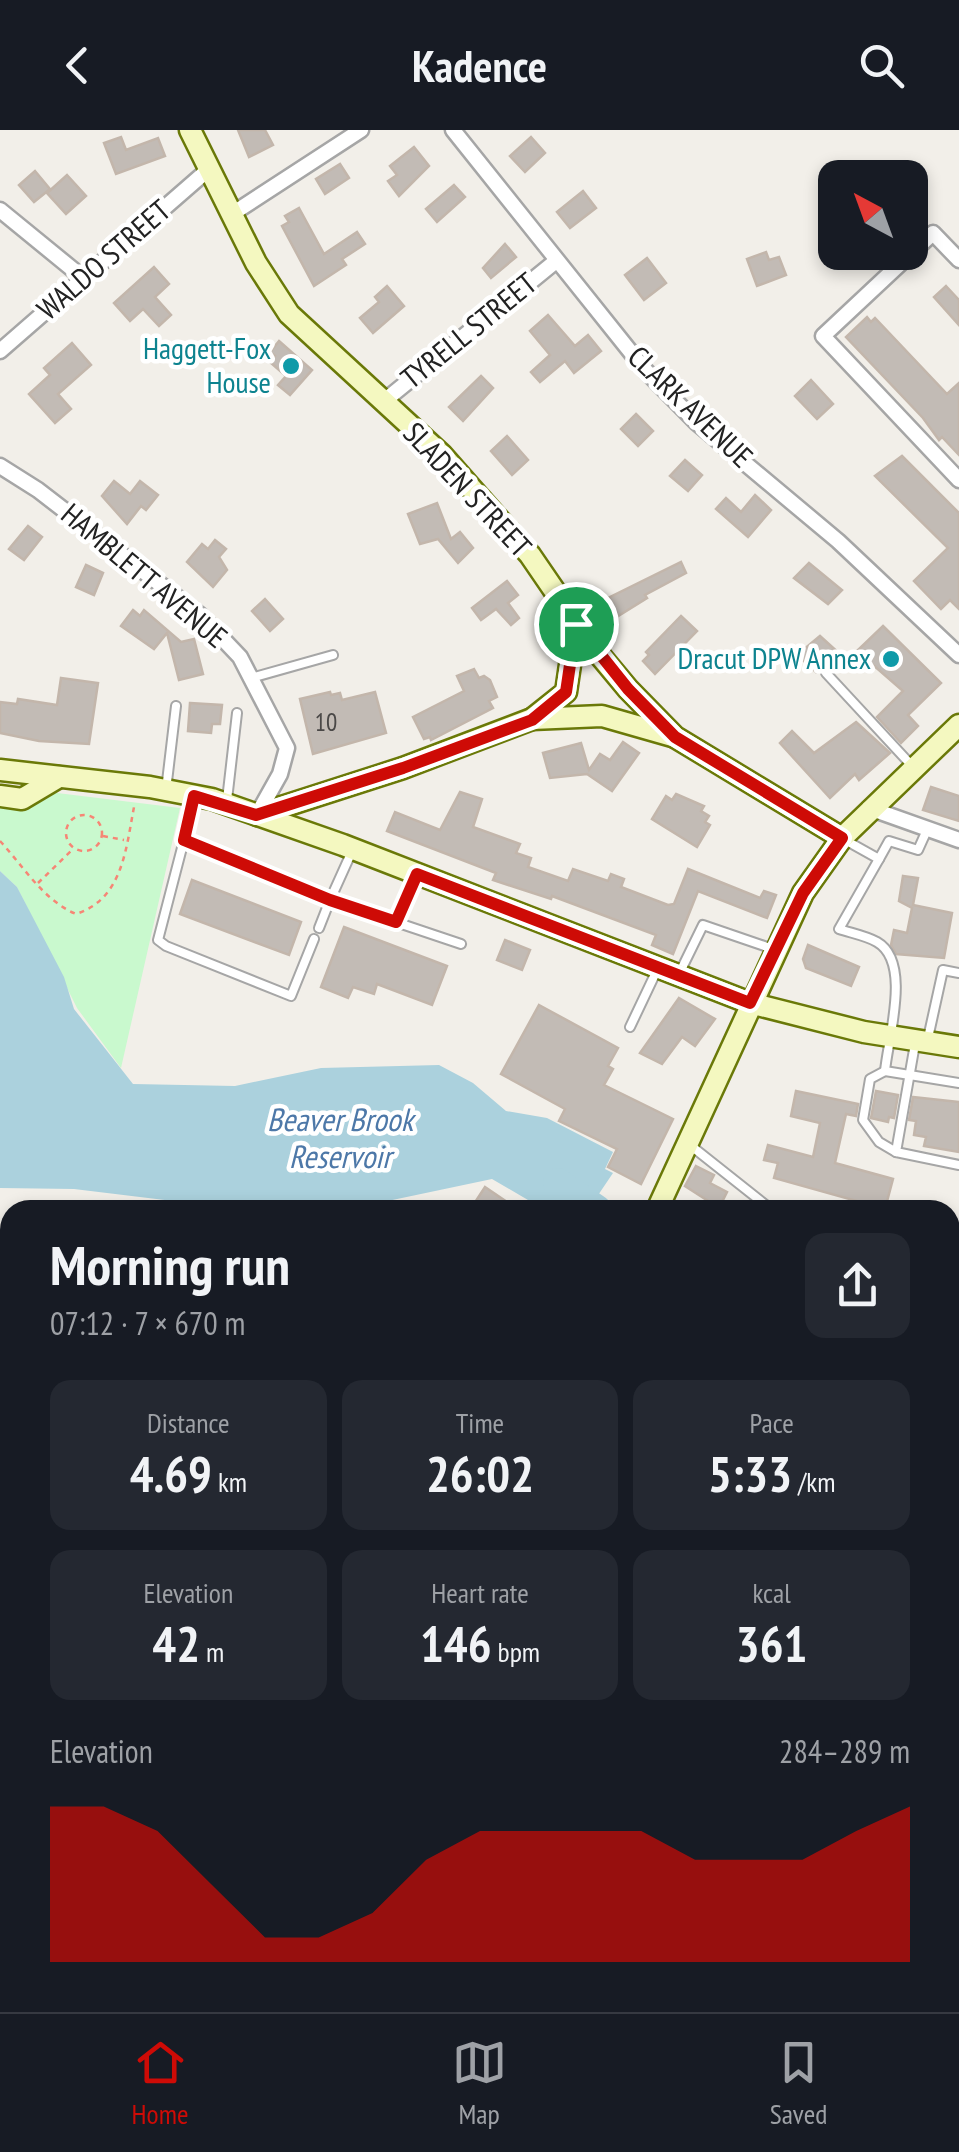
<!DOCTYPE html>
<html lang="en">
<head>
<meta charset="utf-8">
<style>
  :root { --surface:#171b24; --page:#242831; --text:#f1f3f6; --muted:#9ea1a6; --line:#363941; --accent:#ce0b06 }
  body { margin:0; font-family:"PT Sans Narrow",sans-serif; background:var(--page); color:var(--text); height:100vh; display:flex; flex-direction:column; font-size:38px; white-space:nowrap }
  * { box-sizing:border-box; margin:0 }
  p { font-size:32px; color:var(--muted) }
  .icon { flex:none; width:55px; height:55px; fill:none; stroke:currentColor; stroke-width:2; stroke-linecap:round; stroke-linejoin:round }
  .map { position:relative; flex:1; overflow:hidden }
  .sheet { position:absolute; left:0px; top:1070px; width:960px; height:812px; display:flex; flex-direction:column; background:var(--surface); border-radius:30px 30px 0 0; box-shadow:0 5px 15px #0003 }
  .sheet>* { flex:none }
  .needle { width:65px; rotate:319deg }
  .controls { position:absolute; left:818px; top:30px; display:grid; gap:20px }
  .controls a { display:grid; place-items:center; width:110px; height:110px; border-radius:20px; background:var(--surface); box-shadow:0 5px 15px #0003; font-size:50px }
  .pin { position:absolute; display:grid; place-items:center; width:85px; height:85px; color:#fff; margin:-42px; border:5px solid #fff; border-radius:50%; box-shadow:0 2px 10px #0007 }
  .round { display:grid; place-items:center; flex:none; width:105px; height:105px; border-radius:20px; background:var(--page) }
  .overview { display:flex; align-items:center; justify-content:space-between; height:170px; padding:0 50px }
  h1 { font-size:55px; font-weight:700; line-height:75px }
  .metrics { display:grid; grid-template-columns:repeat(3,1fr); gap:15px; height:170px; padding:10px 50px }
  .metrics div { display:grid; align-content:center; border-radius:20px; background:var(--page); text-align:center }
  .metrics b { font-size:50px; font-weight:700 }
  .metrics small { font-size:28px; font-weight:400 }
  .metrics p { font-size:28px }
  .chart { height:280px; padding:20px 50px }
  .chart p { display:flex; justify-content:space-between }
  .chart svg { width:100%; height:180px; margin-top:10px; fill:var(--accent); opacity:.7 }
  header { display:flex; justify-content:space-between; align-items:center; height:130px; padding:0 50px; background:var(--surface); font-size:45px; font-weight:700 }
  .menu { display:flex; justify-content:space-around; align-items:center; height:140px; border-top:2px solid var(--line); background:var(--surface); font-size:28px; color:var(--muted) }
  .menu a { display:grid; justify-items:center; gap:5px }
  .menu .on { color:var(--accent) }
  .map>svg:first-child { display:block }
</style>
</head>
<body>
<header><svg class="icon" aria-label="back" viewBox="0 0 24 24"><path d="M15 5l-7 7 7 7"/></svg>Kadence<svg class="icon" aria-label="search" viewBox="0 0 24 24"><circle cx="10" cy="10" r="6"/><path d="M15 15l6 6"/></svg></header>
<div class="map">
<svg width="959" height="1882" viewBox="0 0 959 1882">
  <rect width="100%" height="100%" fill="#f2efe9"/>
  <g fill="#e0dfdf">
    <polygon points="959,1804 959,1882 908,1882 914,1873 950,1872 950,1818"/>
    <polygon points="776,1872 794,1882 641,1880 664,1873"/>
  </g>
  <polygon fill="#c9f9ce" points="0,656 180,678 121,938 77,878 17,757 0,741"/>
  <polygon fill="#abd1dd" points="0,741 17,757 64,847 74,879 133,954 235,956 321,938 439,935 473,953 506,981 547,988 613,1022 605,1039 613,1043 588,1080 545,1080 492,1049 345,1080 247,1080 74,1059 0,1058"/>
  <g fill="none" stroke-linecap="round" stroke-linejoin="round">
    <polyline stroke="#abd1dd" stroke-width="5" points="950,1460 959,1458"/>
    <g stroke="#abd1dd" stroke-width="30">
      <polyline points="558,1053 597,1080"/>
      <polyline points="950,1530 959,1539"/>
    </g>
  </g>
  <g fill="#c2bbb5" stroke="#c3b6ab" stroke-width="2.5">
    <polygon points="238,0 265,0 273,15 249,27"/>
    <polygon points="121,7 126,20 158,8 165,26 116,44 104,13"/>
    <polygon points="531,7 545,23 525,42 510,26"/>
    <polygon points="414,17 429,36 399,66 388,51 397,45 390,36"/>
    <polygon points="340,34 349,48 325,64 316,49"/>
    <polygon points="35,41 50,59 34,72 19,55"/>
    <polygon points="67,45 86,66 66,84 47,63"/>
    <polygon points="454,55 465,67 437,92 426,79"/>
    <polygon points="583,61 596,78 570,98 557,82"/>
    <polygon points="299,78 324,124 357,102 365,114 342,129 346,135 314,156 282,96 289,92 285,86"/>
    <polygon points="505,114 516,127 491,148 483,138"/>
    <polygon points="766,122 769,130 779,127 786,145 757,156 747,129"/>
    <polygon points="647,128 666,153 644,170 625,145"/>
    <polygon points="154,137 169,154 155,167 171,185 159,196 143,179 130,191 114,173"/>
    <polygon points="387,156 404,176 373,203 360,188 379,172 375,167"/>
    <polygon points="946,156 959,170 959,195 934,167"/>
    <polygon points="548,185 575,216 588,205 601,221 574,243 565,231 540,252 531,242 550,225 530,201"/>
    <polygon points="867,187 871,192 875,188 947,264 959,253 959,325 942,307 939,310 923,288 846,207"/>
    <polygon points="279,211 312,240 290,265 278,255 286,246 270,232 275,226 270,222"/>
    <polygon points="72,213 91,235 58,264 71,279 55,293 29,264 50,245 44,238"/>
    <polygon points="481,246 493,258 463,291 449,277"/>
    <polygon points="811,250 833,274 817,289 795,266"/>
    <polygon points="636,284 653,301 638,316 621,299"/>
    <polygon points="507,306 528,330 512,345 491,321"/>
    <polygon points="902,326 959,383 959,479 950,470 941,479 914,451 948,418 875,346"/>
    <polygon points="685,330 702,345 688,361 670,346"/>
    <polygon points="114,351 130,364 140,351 158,365 146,380 141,376 127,394 102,366"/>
    <polygon points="755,365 771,380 748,407 716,379 726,368 741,382"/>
    <polygon points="437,373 451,409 460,402 473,418 458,433 438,409 420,414 408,384"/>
    <polygon points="28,396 42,407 24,430 9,419"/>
    <polygon points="215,410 226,419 219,427 227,440 213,457 187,432 202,414 208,419"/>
    <polygon points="681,432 686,443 645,465 647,468 615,488 604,470"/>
    <polygon points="809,433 842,460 828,474 794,448"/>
    <polygon points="86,435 103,443 94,465 76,457"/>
    <polygon points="507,451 518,465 508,473 519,488 511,495 496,479 481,490 472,478"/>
    <polygon points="265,469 283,489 270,501 252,481"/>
    <polygon points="133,480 140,486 144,480 181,512 194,509 203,544 179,550 167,503 154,519 121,496"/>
    <polygon points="681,486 697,501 655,544 643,531 649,525 646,522"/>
    <polygon points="883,496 941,553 908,585 918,596 901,613 877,587 903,561 857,521"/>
    <polygon points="820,506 840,524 829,536 822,536 816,542 797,525"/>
    <polygon points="474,539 479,548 484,546 490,550 497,567 489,571 493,578 431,610 430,607 424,609 413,587 464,561 457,546"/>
    <polygon points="61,548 98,553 89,614 39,611 0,603 0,572 17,574 18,569 57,575"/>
    <polygon points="330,562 331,565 340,563 342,570 375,562 386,603 313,624 300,569"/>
    <polygon points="190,573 222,575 220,594 212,594 211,603 188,601"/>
    <polygon points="856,592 890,623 859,650 855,644 830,668 780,613 792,601 814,623"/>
    <polygon points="623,612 639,623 612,661 587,644 550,648 543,623 581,613 589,640 600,624 610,630"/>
    <polygon points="931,657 959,666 959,691 923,680"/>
    <polygon points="460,662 482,669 473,697 520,714 516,723 531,728 528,737 568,751 573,739 608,751 611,744 624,749 621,757 668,775 674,774 688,739 760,768 764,761 776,765 767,788 698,761 673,824 652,815 656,805 552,766 551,769 493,750 496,743 387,701 395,682 440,700"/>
    <polygon points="676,664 704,676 701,681 709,686 705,692 710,695 697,717 652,689 666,666 672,670"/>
    <polygon points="903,746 918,748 913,775 952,783 944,828 896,824 891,815 894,800 907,803 912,778 899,771"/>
    <polygon points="192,750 301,792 289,825 180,784"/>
    <polygon points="344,797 447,836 432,875 377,854 374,864 353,857 348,868 321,857"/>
    <polygon points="505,810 530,820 522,840 497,830"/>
    <polygon points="808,815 859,837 851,856 806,838 803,829"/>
    <polygon points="679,868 715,889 695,916 682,907 662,934 640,923"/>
    <polygon points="539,875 618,918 608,936 613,939 604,955 673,989 641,1054 608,1037 617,1019 559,991 565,979 501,944"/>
    <polygon points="796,961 858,974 856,986 846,984 835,1033 893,1049 885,1079 774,1048 778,1033 764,1030 768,1015 813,1027 820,993 791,986"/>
    <polygon points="876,961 898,965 894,988 889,987 888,992 871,988"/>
    <polygon points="913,967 959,972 959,1022 924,1016 926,1007 914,1005 916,991 909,990"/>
    <polygon points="696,1036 714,1045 710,1053 727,1062 719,1078 685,1056"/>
    <polygon points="485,1057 519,1080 470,1080"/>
  </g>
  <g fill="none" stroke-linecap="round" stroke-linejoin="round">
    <g stroke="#a6a6a6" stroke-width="12">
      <g id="lane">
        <polyline points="826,543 914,638"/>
        <polyline points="251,548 333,525"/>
        <polyline points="166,660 176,576"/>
        <polyline points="227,670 237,583"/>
        <polyline points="184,710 193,670"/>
        <polyline points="845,710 879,729 889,711 918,720 927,700"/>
        <path d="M879,729L839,799C851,803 867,806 877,812C912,832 888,908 885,941L959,953"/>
        <polyline points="396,792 417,746"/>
        <polyline points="319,798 330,770 461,814"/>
        <polyline points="314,809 291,866 166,816 158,810 184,710 330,770 353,719"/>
        <polyline points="679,844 703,795 776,820"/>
        <polyline points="630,897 658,838"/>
        <polyline points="928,908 943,840 959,843"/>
        <polyline points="915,914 896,1022 959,1035"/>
        <polyline points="885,941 870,949 863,990 879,1012 896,1022"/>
        <polyline points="690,1015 772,1080"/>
        <polyline points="516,1882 522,1872"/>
      </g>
    </g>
    <g stroke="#a6a6a6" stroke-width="19">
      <g id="street">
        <polyline points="453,0 645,240 697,293 838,411 959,525"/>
        <polyline points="0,80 82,147"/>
        <polyline points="232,84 361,0"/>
        <polyline points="959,130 933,103 823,206 959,350"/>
        <polyline points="0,221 209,39"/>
        <polyline points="383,272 556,131"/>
        <polyline points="0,336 38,360 200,485 240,527 287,618 280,644 257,685"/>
        <polyline points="869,678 959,710"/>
        <polyline points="0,1368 10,1369"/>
        <polyline points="84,1872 88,1882"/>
      </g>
    </g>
    <g stroke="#6a7908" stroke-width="25">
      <g id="secondary">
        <polyline points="190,0 256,133 289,184 442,325 530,425 593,517 628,559 675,607 842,708"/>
        <polyline points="532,589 602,586 672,606"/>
        <polyline points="0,640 150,657 212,669 343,715 750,873 864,902 959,917"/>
        <polyline points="0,666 22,669 59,647"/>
        <polyline points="257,685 403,638 532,589 566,562 576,494"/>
        <polyline points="657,1080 803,763 842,708 959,595"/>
        <polyline points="577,1872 584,1882"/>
        <polyline points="554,1882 555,1872"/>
      </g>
    </g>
    <g stroke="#f68675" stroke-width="2.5" stroke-dasharray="5 5" stroke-linecap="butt">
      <circle cx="84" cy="703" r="18"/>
      <polyline points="103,706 124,710"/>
      <path d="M0,711C24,737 43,770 76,784C123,769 126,718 134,677"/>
      <polyline points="38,753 72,720"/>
    </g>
    <use href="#lane" stroke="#fff" stroke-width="8"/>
    <use href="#street" stroke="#fff" stroke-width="14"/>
    <use href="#secondary" stroke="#f4f8c0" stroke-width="20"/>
  </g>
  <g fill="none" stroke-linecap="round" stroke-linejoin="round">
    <g stroke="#fff" stroke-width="20">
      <polygon id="route" points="576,494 628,559 675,607 842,708 803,763 750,873 417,744 396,792 330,770 184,710 194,666 256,685 403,638 532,590 566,562"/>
    </g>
    <use href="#route" stroke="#ce0b06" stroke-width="12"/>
  </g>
  <g fill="#0f9aa8" stroke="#fff" stroke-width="4">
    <circle cx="291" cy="236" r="10"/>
    <circle cx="891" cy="529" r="10"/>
  </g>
  <g text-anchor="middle" stroke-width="9" stroke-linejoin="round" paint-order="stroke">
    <g font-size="25" fill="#4a4847">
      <text x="326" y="601">10</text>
    </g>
    <g font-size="30" fill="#222" stroke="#fff">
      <text transform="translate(104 130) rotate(-41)" y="10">WALDO STREET</text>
      <text transform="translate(469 201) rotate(-39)" y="10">TYRELL STREET</text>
      <text transform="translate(690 277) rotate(44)" y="10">CLARK AVENUE</text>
      <text transform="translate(467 360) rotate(47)" y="10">SLADEN STREET</text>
      <text transform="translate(144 446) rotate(40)" y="10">HAMBLETT AVENUE</text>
    </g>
    <g font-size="30" fill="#0d838f" stroke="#fff" text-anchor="end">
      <text x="271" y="229">Haggett-Fox<tspan x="271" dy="34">House</tspan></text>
      <text x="871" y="539">Dracut DPW Annex</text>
    </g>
    <g font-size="32" font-style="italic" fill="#4d78a8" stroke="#fff">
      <text x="340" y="1001">Beaver Brook<tspan x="340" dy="37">Reservoir</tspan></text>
    </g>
  </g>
</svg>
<div class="controls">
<a><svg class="needle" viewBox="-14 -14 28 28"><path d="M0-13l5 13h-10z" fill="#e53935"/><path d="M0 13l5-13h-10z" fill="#9ea1a6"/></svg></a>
</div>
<div class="pin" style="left:576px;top:494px;background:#1e9e55"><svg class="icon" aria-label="arrive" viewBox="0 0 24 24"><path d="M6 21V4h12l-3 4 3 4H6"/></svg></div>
<section class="sheet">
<div class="overview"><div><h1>Morning run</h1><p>07:12 · 7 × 670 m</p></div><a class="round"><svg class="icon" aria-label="share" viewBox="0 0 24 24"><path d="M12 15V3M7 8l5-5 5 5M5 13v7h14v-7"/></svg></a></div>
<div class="metrics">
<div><p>Distance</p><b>4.69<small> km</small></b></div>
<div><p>Time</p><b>26:02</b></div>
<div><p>Pace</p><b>5:33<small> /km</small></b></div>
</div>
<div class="metrics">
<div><p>Elevation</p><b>42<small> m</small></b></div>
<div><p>Heart rate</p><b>146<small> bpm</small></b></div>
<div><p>kcal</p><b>361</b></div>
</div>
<div class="chart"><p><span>Elevation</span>284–289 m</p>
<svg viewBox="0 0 160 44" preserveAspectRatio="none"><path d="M0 44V6L10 6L20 12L30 25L40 38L50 38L60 32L70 19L80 12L90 12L100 12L110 12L120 19L130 19L140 19L150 12L160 6V44z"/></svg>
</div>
</section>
</div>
<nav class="menu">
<a class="on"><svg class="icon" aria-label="home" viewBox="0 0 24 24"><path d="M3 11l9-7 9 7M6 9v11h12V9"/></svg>Home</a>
<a><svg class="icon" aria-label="map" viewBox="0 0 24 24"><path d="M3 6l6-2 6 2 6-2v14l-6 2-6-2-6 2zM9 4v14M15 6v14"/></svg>Map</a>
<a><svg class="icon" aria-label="saved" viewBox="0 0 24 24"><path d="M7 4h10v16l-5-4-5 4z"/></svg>Saved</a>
</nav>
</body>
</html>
